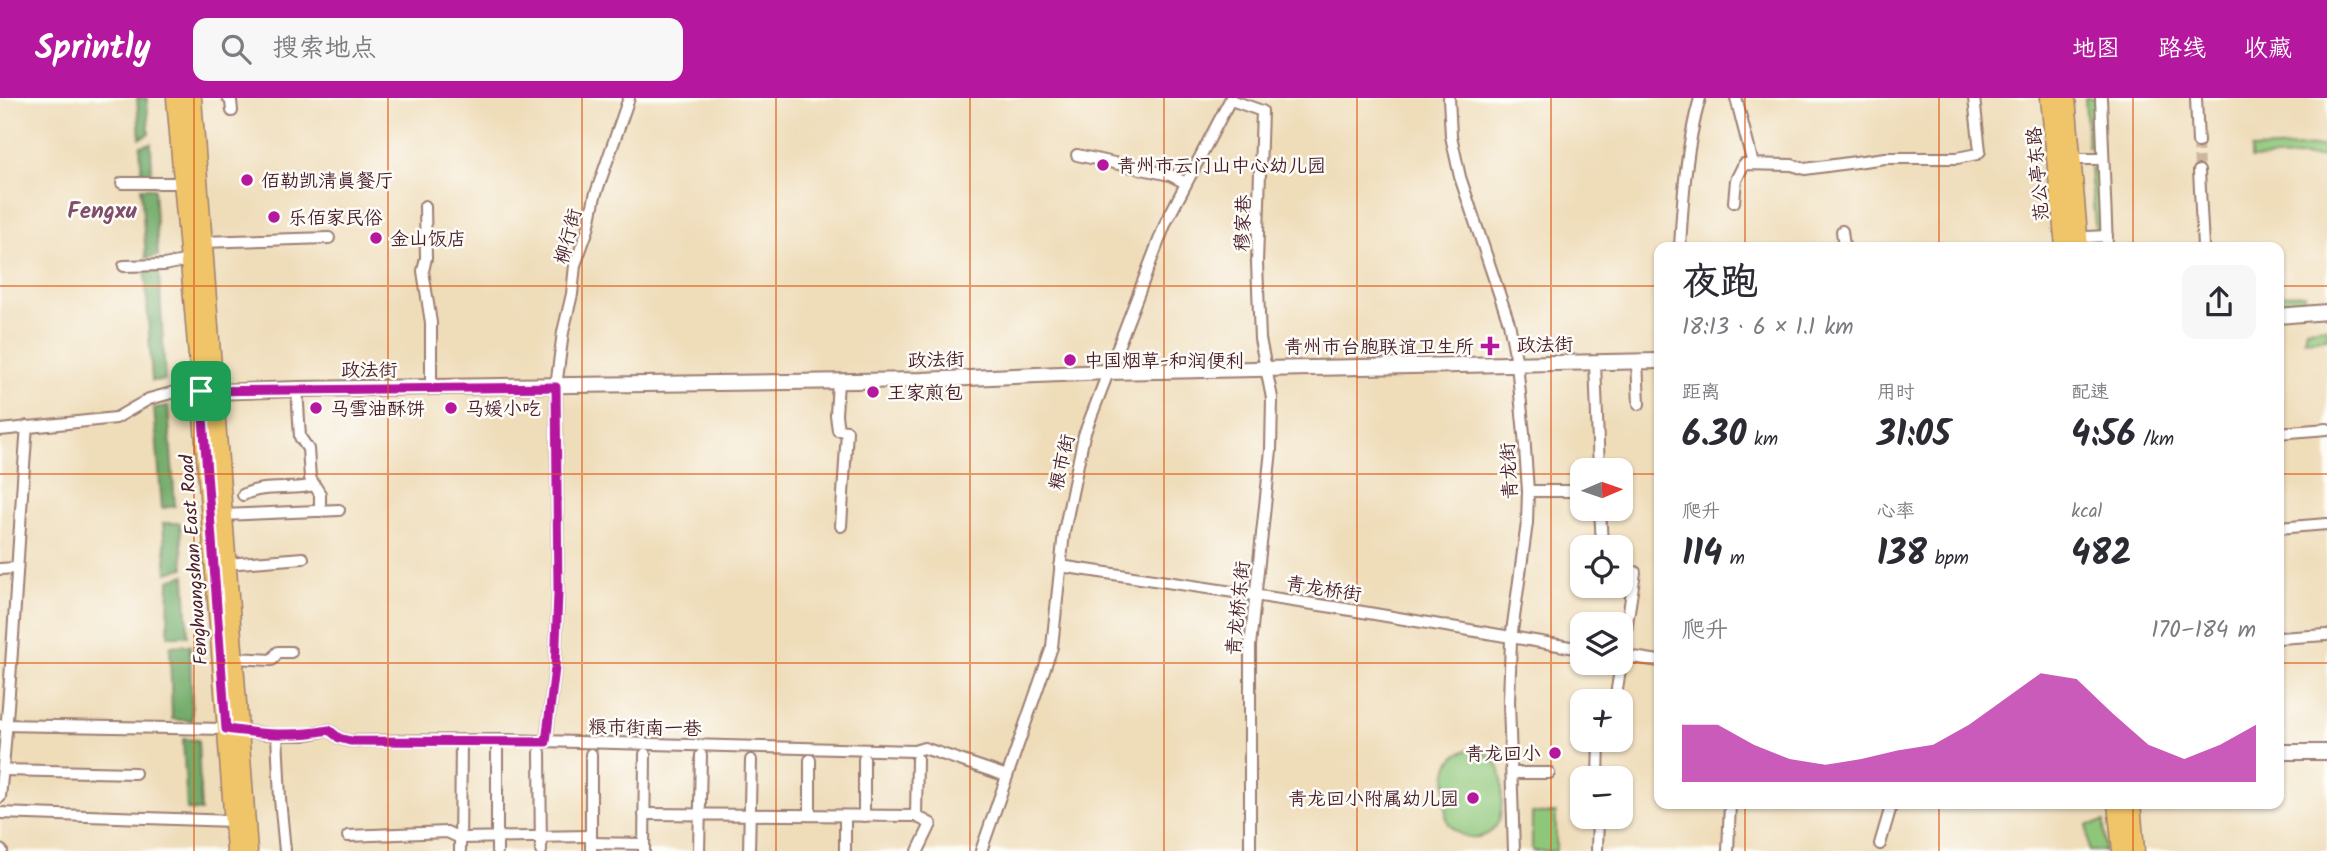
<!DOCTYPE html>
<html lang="zh">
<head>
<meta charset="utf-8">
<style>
  :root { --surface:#fff; --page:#f7f7f7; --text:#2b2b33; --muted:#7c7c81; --accent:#b5179e }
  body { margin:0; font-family:Kalam,"LXGW WenKai TC",sans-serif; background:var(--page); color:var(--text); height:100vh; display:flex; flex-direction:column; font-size:26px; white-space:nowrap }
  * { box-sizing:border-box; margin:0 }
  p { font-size:23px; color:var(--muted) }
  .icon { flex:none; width:38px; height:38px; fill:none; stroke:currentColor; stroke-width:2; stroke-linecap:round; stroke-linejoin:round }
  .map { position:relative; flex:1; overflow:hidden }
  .side { position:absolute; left:1654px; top:144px; width:630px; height:567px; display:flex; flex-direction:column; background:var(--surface); border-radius:14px; box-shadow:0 2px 5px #0004 }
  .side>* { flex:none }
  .needle { width:46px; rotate:88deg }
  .buttons { position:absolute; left:1570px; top:360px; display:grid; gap:14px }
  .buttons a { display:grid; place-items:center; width:63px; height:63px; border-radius:14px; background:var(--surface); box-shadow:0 2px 5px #0004; font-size:35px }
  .pin { position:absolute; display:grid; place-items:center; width:60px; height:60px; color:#fff; margin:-30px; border-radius:14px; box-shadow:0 4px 10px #0006 }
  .round { display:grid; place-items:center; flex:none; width:74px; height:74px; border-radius:14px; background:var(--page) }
  .overview { display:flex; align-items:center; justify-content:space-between; height:119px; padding:0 28px }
  h1 { font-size:38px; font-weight:700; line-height:52px }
  .metrics { display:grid; grid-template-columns:repeat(3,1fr); gap:10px; height:119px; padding:7px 28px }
  .metrics div { display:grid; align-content:center }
  .metrics b { font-size:35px; font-weight:700 }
  .metrics small { font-size:19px; font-weight:400 }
  .metrics p { font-size:19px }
  .chart { height:196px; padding:14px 28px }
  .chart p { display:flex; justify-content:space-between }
  .chart svg { width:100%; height:126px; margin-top:7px; fill:var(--accent); opacity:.7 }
  header { display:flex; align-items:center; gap:42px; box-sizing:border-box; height:98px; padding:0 35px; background:var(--accent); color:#fff }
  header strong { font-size:33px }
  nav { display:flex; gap:38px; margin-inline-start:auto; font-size:24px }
  .search { width:490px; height:63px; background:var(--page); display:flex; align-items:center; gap:18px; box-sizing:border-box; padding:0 24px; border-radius:14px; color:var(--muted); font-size:26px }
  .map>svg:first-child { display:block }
</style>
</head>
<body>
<header>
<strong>Sprintly</strong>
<div class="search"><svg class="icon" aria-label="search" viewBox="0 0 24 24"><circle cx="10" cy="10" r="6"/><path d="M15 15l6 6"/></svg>搜索地点</div>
<nav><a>地图</a><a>路线</a><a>收藏</a></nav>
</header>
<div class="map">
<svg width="2327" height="753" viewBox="0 0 2327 753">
  <rect width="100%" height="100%" fill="#fdfcf7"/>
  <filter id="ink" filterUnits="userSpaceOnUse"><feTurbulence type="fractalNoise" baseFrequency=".0143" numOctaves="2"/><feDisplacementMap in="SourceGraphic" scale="14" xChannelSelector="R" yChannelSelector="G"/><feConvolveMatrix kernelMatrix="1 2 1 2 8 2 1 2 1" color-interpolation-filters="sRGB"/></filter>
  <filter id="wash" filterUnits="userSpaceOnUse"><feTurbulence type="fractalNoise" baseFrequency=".00686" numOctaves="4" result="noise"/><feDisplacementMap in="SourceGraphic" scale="28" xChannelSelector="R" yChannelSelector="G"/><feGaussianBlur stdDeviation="1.57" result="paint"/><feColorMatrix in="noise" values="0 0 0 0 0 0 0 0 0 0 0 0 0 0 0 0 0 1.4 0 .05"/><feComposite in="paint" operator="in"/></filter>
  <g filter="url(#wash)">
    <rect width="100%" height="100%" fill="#efddba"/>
    <g fill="#8fc77a" stroke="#6c7352" stroke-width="2">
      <polygon points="2085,0 2097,0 2099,48 2088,49"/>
      <polygon points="2327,48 2327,58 2251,61 2251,51"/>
      <polygon points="2099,70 2103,149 2097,149 2090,71"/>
      <polygon points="2305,196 2305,204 2279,205 2279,197"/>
      <polygon points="2327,229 2327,240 2304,242 2306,231"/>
      <path d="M1478,651C1486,655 1494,659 1498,668C1504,678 1503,716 1497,726C1487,745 1458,743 1448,724C1444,716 1446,705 1446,697C1446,672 1446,652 1478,651Z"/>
      <rect x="1532" y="715" width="24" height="38"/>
      <polygon points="2104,724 2105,753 2089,753 2087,727"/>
    </g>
    <g fill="#73ac6a" stroke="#5e664a" stroke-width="2">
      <polygon points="137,0 147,0 149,36 140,40"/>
      <polygon points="151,45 152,80 142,80 140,48"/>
      <polygon points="141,90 154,90 158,158 146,160"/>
      <polygon points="145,171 159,173 165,282 152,283"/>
      <polygon points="168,308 175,408 162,410 154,310"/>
      <polygon points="163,425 180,425 184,470 167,475"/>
      <polygon points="185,477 188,538 168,538 169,482"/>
      <polygon points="190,547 192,623 172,621 170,548"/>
      <polygon points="183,641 198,642 201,713 187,712"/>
    </g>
  </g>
  <g filter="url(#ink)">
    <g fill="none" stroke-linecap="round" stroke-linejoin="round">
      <polyline stroke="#ceb79d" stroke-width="10" stroke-dasharray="10 5" stroke-linecap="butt" points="2198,44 2199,73"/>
      <g stroke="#9c7e72" stroke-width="14">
        <g id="minor">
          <polyline points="228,0 231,3 232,13"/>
          <polyline points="1449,0 1451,38 1460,79 1509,225 1517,266 1524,336 1528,393 1527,425 1511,541 1509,604 1514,753"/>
          <polyline points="1736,0 1753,66"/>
          <polyline points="2101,0 2107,149"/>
          <polyline points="2196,0 2198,44"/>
          <polyline points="1231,2 1262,13 1257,165 1260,241 1272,300 1271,352 1250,548 1250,753"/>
          <polyline points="1077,57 1170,77 1186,85"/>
          <polyline points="2071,61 2103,61"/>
          <polyline points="2199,73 2203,149"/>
          <polyline points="122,85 183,85"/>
          <polyline points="1734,104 1736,82 1744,66 1792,67 1805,71 1885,60 1957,60 1977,56 1980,53 1974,0"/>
          <polyline points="425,108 426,160 423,173 431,225 431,290"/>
          <polyline points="1842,133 1844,149"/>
          <polyline points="2088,139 2107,138"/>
          <polyline points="202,144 329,140"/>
          <path d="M1680,149C1683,98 1686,49 1700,0"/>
          <polyline points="124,168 164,167 189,162"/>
          <polyline points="1637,263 1639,306"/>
          <polyline points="1595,264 1599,373"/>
          <polyline points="838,283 836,317 838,332 847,333 841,428"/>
          <polyline points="297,291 300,339 308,351 310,380 320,396 320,413"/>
          <polyline points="0,332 116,320 149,301 175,294 204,294"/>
          <polyline points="2278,335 2327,331"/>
          <polyline points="1528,393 1581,393"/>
          <path d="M243,397C263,386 292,393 314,387"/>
          <polyline points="1600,411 1602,446"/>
          <polyline points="223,417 339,412"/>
          <polyline points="2278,430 2327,426"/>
          <polyline points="227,466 303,460"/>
          <polyline points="1060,468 1333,509 1582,551"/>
          <polyline points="0,471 16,470"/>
          <polyline points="2278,540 2327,537"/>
          <polyline points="1620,557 1659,563"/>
          <polyline points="234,560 272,562 278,554 291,554"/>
          <polyline points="1615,604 1635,474"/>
          <polyline points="0,627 226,631 277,637 304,637 329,632 339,640 350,643 505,642 914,653 924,650 1007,678"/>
          <polyline points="277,637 280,701 285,753"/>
          <polyline points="546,644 555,570 558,495 556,289 563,234 572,196 575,167 588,131 595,98 629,0"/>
          <polyline points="540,654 541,753"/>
          <polyline points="917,661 916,718 931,726 918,753"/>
          <polyline points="810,662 810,717"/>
          <polyline points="3,672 135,675"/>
          <polyline points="1512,675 1549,675"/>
          <polyline points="1598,681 1599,642"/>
          <path d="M0,699C13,576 17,452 27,328"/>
          <polyline points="0,715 233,723"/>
          <polyline points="644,716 916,718"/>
          <polyline points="864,718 864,661"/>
          <polyline points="348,738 447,734 460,740 591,738"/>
          <polyline points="591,745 644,746"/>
          <polyline points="1880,746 1892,705"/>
          <polyline points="0,752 2,753"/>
          <polyline points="1597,752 1598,719"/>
          <polyline points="460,753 461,643"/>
          <polyline points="497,753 497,652"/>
          <polyline points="591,753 591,656"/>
          <polyline points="644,753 645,656"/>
          <polyline points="699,753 701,657"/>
          <polyline points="749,753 751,662"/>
          <polyline points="845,753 845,718"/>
          <polyline points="981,753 1052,549 1064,434 1084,337 1166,124 1231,0"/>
          <polyline points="1728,753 1730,705"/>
        </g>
      </g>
      <g stroke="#9c7e72" stroke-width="18">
        <g id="tertiary">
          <polyline points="2278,218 2327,214"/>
          <polyline points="213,294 297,291 922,282 1107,274 1659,263"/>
          <polyline points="2278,654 2327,654"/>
        </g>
      </g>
      <g stroke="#9c7e72" stroke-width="21">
        <g id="primary">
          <polyline points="176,0 203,318 236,753"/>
          <polyline points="192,0 248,753"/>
          <polyline points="2050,0 2065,149"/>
          <polyline points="2066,0 2079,149"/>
          <polyline points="2117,705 2122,753"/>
          <polyline points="2131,705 2135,753"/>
        </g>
      </g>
      <use href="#minor" stroke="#fff" stroke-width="10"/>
      <use href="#tertiary" stroke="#fff" stroke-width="14"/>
      <use href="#primary" stroke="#f0c469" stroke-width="18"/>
    </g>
  </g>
  <g fill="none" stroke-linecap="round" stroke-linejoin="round" filter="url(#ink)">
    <g stroke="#fff" stroke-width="14">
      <path id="route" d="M556,289L558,495L555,570L546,644L350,643L339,640L329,632C294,639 262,636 226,631L201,293Z"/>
    </g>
    <use href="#route" stroke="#b5179e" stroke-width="9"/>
  </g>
  <path fill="none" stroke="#d8530f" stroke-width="2" stroke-opacity="0.55" d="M194,0V753M388,0V753M582,0V753M776,0V753M970,0V753M1164,0V753M1357,0V753M1551,0V753M1745,0V149M1939,0V149M2133,0V149M0,188H1659M2278,188H2327M0,376H1582M1620,376H1659M2278,376H2327M0,565H1582M1620,565H1659M2278,565H2327M1745,705V753M1939,705V753M2133,705V753"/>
  <g fill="#b5179e" stroke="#fdfcf7" stroke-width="2.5">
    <circle cx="1103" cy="67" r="7"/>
    <circle cx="247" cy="82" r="7"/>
    <circle cx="274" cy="119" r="7"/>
    <circle cx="376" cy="140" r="7"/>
    <path d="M1486.5 237.5h7v7h7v7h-7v7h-7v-7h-7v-7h7z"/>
    <circle cx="1070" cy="262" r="7"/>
    <circle cx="873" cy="294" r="7"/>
    <circle cx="316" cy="310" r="7"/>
    <circle cx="451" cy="310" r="7"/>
    <circle cx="1555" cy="655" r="7"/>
    <circle cx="1473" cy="700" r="7"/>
  </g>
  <g text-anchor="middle" stroke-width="5" stroke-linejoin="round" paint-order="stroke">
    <g font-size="19" fill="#4a1f2b" stroke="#fdfcf7" text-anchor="start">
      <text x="1117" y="74">青州市云门山中心幼儿园</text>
      <text x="261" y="89">佰勒凯清真餐厅</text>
      <text x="288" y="126">乐佰家民俗</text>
      <text x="390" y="147">金山饭店</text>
      <text x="1474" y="255" text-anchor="end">青州市台胞联谊卫生所</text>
      <text x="1084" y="269">中国烟草-和润便利</text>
      <text x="887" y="301">王家煎包</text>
      <text x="330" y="317">马雪油酥饼</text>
      <text x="465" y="317">马媛小吃</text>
      <text x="1541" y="662" text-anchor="end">青龙回小</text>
      <text x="1459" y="707" text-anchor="end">青龙回小附属幼儿园</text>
    </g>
    <g font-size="19" fill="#4a1f2b" stroke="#fdfcf7">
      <text transform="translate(2037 76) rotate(-95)" y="7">范公亭东路</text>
      <text transform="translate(1242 125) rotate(-88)" y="7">穆家巷</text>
      <text transform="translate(567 138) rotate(-75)" y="7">柳行街</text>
      <text transform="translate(1545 246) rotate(-1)" y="7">政法街</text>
      <text transform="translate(936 261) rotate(-2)" y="7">政法街</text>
      <text x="369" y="278">政法街</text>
      <text transform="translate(1061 364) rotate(-77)" y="7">粮市街</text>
      <text transform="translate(1508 373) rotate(-93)" y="7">青龙街</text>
      <text transform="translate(193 462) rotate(-94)" y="7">Fenghuangshan East Road</text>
      <text transform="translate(1324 490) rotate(9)" y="7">青龙桥街</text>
      <text transform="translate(1237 510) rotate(-84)" y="7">青龙桥东街</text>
      <text transform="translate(645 629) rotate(1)" y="7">粮市街南一巷</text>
    </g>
    <g font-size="23" font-weight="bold" fill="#804e6a" stroke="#fdfcf7">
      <text x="102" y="120">Fengxu</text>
    </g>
  </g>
</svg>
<div class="buttons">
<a><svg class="needle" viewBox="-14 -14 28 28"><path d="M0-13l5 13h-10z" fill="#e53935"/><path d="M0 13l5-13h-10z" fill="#7c7c81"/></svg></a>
<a><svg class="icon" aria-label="locate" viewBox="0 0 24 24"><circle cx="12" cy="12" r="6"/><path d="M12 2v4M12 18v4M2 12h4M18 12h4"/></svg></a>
<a><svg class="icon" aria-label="layers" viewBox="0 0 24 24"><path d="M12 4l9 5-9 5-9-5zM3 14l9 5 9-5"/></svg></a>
<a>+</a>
<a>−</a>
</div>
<div class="pin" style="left:201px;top:293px;background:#1e9e55"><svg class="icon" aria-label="arrive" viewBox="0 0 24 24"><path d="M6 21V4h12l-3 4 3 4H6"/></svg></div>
<section class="side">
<div class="overview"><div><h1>夜跑</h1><p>18:13 · 6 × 1.1 km</p></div><a class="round"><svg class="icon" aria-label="share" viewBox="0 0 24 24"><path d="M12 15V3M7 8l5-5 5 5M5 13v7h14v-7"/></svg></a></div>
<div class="metrics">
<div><p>距离</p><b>6.30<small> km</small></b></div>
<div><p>用时</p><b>31:05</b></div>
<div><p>配速</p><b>4:56<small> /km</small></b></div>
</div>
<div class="metrics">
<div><p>爬升</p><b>114<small> m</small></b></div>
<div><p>心率</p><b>138<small> bpm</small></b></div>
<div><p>kcal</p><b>482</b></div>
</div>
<div class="chart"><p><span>爬升</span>170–184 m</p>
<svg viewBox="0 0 160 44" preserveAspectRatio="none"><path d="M0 44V24L10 24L20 31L30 36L40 38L50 36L60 33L70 31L80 24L90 15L100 6L110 8L120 20L130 31L140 36L150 31L160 24V44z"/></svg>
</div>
</section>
</div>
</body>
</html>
